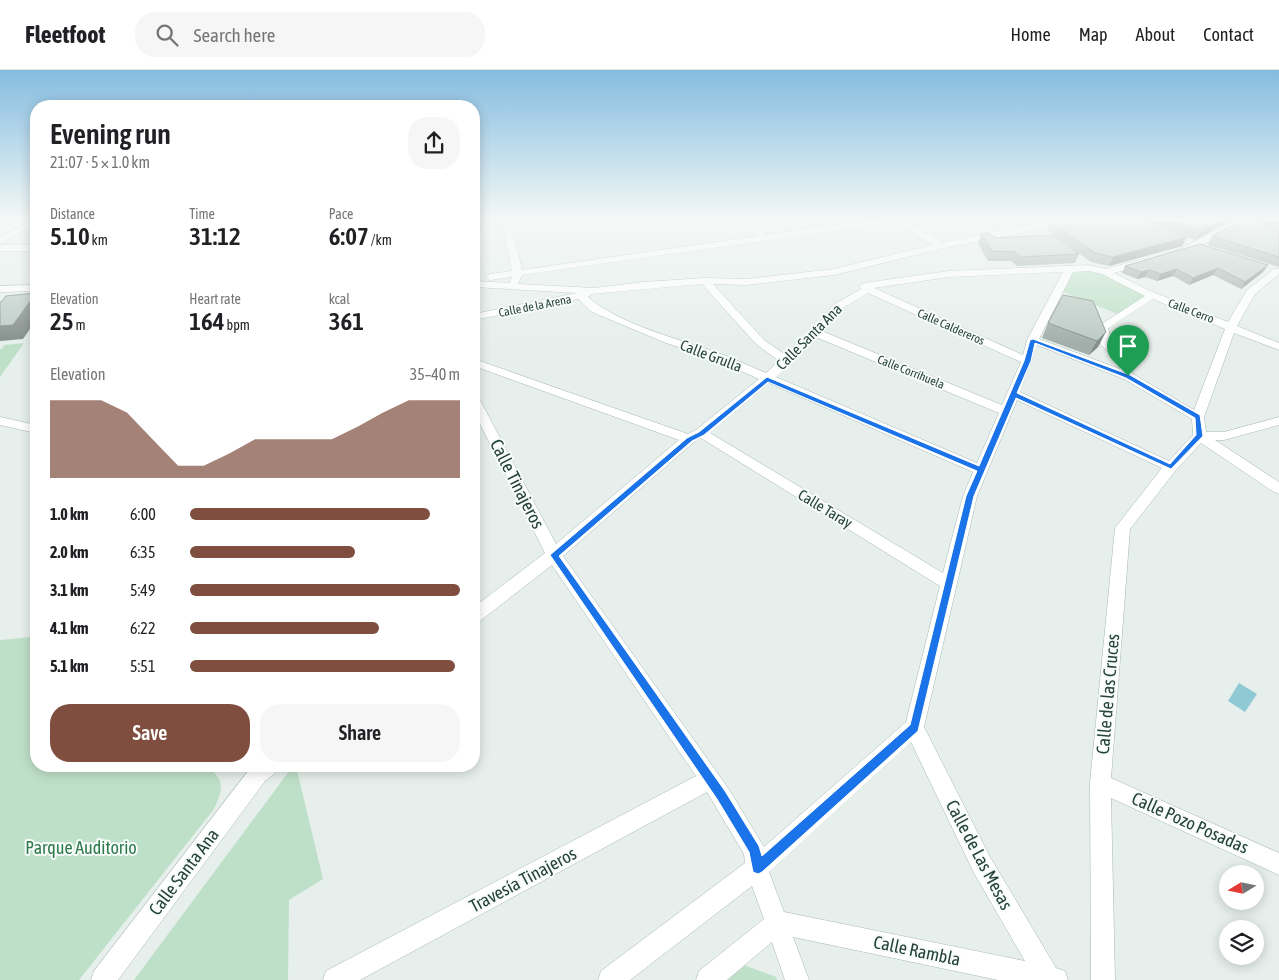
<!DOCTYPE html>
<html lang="en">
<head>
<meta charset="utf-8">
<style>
  :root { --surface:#fff; --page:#f6f6f6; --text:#202124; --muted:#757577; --line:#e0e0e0; --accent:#7f4e3f }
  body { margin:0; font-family:"Asap Condensed",sans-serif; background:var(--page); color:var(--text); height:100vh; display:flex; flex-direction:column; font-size:19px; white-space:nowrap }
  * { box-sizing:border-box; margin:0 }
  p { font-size:16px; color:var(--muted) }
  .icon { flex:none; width:28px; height:28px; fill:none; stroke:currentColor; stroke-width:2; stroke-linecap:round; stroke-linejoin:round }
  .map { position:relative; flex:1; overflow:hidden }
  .drawer { position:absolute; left:30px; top:30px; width:450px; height:672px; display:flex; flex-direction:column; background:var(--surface); border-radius:20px; box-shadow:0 2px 12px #0003 }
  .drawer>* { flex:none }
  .needle { width:32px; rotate:260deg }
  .controls { position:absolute; left:1219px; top:795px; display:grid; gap:10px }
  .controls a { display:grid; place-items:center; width:45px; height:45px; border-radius:50%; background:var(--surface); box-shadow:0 2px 12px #0003; font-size:25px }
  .pin { position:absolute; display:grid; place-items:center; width:42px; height:42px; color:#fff; margin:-51px -21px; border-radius:50% 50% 50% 0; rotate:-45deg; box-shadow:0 0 5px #0007 }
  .pin .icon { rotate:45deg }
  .round { display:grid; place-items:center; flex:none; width:52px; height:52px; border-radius:20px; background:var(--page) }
  .head { display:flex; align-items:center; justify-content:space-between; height:85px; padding:0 20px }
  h1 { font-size:28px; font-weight:600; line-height:38px }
  .stats { display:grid; grid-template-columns:repeat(3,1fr); gap:8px; height:85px; padding:5px 20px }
  .stats div { display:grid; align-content:center }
  .stats b { font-size:25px; font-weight:600 }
  .stats small { font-size:14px; font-weight:400 }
  .stats p { font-size:14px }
  .chart { height:140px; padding:10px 20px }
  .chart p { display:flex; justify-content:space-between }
  .chart svg { width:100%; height:90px; margin-top:5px; fill:var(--accent); opacity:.7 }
  .primary-button { display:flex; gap:10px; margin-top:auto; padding:10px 20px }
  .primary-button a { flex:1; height:58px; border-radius:20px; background:var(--accent); color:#fff; font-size:20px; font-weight:600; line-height:58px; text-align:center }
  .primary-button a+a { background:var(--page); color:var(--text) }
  ul { padding:0 20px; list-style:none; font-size:16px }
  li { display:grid; grid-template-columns:80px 60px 1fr; align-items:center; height:38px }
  li i { height:12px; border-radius:6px; background:var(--accent) }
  header { display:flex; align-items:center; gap:30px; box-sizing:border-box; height:70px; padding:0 25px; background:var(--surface); border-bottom:1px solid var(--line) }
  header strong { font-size:24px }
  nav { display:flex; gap:28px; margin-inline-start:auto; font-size:18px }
  .search { width:350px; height:45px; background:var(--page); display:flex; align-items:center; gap:12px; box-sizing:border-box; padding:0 18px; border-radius:20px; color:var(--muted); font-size:19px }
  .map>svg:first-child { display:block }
</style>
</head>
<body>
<header>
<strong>Fleetfoot</strong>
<div class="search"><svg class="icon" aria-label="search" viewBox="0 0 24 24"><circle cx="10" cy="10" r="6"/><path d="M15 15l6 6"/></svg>Search here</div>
<nav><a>Home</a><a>Map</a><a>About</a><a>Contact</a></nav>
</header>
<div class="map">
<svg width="1279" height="910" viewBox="0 0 1279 910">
  <rect width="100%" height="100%" fill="#e6efeb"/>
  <g fill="#bfe0c8">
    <polygon points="1089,198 1153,225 1120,245 1058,220 1069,199"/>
    <polygon points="24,273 0,307 0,280 5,275"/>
    <path d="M32,567L36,569V696H206C226,711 223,718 214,739L79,910H0V570Z"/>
    <polygon points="293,696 296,696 323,809 289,830 288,910 134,910"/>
    <polygon points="741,894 776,907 777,910 724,910"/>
  </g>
  <polygon fill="#8ec9d4" points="1239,613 1257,624 1245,642 1228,631"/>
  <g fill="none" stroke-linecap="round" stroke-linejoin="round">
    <g stroke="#a8b8b2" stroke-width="1">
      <g id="street">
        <polygon points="36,148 36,154 0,174 0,167"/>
        <polygon points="478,148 488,148 474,159 474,152"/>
        <path d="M501,148H509L522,200L758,166L745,148H754L766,165L884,148H903L942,173C997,162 1052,148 1109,148L1105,151L1034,160L940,179L834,205L746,215L713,214L764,270L786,285L813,261L833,235L861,219L859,216L864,213L949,201L1089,195L1105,199L1143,189L1148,192L1146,194L1114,203L1148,220L1228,252L1247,220L1274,199H1279V204L1255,224L1237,256L1279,273V280L1234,263L1204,347L1206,362H1224L1279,347V355L1224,370H1215L1279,412V424L1274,422L1201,373L1176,400L1130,459L1111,708L1279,783V805L1111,728L1115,910H1091L1090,713L1115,458L1162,398L1017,330L977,426L924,657L990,787L1056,898L1065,901L1068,910H998L793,867L809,910H785L772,872L727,910H696L699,901L764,849L752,816L630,910H598L601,901L745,793L744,784L707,722L360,910H323L326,901L696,706L552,495L480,551L474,553V537L545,483L474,342V326L480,330L556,474L679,370L474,296V289L688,364L696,360L759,309L707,286L666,273L592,242L578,229L474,250V244L577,223L474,217V211L510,213L512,207L490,210L485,207L490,204L512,201ZM897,152L932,175L834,199L746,209L705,208L643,212L594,218L518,214L522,205ZM1089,201L1102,204L1145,226L1097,257L1101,275L1118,292L1120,299L1039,269L1073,202ZM1063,202L1027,270L1023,285L874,218L949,207ZM702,214L756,274L779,291L766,303C749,296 731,287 713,281C677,269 615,252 588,227L592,224ZM868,223L1021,292L1002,335L824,262L841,239ZM1153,229L1225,259L1194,340L1133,304L1127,289L1112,274L1108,258ZM818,268L999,343L977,393L776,307ZM1037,275L1124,309L1192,349L1193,365L1169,391L1020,322ZM769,313L973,402L963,426L943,503L710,363ZM701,368L940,516L906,652L764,777L728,718L563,486L694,372ZM911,672L974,803L1025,891L784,842L769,802Z"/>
        <polygon points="1239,148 1250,148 1213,168 1199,178 1180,185 1175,182"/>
        <rect x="0" y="175" width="36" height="6"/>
        <polygon points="36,215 36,221 0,222 0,216"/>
        <polygon points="0,347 36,355 36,363 0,355"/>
        <polygon points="252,696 278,696 275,703 265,711 118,910 91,910 94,901"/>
      </g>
    </g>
    <use href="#street" fill="#fff" fill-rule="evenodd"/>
  </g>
  <g fill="#a1aea9">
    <polygon points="1077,148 1232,148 1230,151 1195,170 1165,158 1182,176 1109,196 1091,192 1047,160 1050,152"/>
    <polygon points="1252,148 1279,148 1279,197 1208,175 1212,166 1251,150"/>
    <polygon points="981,164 996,168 1079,184 1075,193 1017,196 1011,191 988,191 978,173"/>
    <polygon points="1200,174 1263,202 1241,219 1213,205 1189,215 1173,206 1157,211 1145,207 1137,209 1122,203 1125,196"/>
    <polygon points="1093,231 1098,277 1089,285 1042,268 1048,253"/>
  </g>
  <g fill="#838d89">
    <polygon points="1225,148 1232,148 1230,151 1195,170 1200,162"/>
    <polygon points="1187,167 1182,176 1109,196 1113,187"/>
    <polygon points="1268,195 1263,202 1241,219 1245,212"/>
    <polygon points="1218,198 1213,205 1189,215 1193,208"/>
    <polygon points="1177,199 1173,206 1157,211 1161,204"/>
    <polygon points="1149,200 1145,207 1137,209 1141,202"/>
    <polygon points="36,223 36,250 23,269 0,271 0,256"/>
    <polygon points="1106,262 1098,277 1089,285 1097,271"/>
  </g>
  <g fill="#bbcac4" stroke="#838d89">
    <polygon points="1077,148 1142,148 1187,167 1113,187 1095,183 1050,152"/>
    <polygon points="1165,148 1225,148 1200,162"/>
    <polygon points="1245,148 1279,158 1279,187 1212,166"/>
    <polygon points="988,163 996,168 1053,165 1079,184 1021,187 1015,182 992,181 981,164"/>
    <polygon points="1200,174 1268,195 1245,212 1218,198 1193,208 1177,199 1161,204 1149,200 1141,202 1125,196"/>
    <polygon points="36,223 13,255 0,256 0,232 1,232 6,226"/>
    <polygon points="1063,225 1093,231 1106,262 1097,271 1048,253"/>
  </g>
  <linearGradient id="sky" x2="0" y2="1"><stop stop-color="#84bce0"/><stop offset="0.54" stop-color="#f4f8f6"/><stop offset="1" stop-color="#f4f8f6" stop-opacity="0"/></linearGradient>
  <rect width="1279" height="276" fill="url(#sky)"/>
  <path fill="#1a73e8" stroke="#fff" fill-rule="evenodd" d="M1033,269L1130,305L1200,345L1203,366L1171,399L1016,328L974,426L918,661L762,802L758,804L753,802L749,782L717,729L550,485L687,368L699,362L767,307L979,396L1024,291L1030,270ZM1035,273L1126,308L1195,348L1196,365L1170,394L1017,323L1031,291ZM768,312L977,401L966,426L910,655L762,786L759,776L725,721L559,486L692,371L704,365Z"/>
  <g text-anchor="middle" stroke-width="4" stroke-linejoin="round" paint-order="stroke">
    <g font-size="12" fill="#24423a" stroke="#f7fbf9">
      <text transform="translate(535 236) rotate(-11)" y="4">Calle de la Arena</text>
      <text transform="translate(1191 241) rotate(21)" y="4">Calle Cerro</text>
      <text transform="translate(951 257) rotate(24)" y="4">Calle Caldereros</text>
      <text transform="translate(911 302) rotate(22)" y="4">Calle Corrihuela</text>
    </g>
    <g font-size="15" fill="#24423a" stroke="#f7fbf9">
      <text transform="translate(809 267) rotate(-45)" y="5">Calle Santa Ana</text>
      <text transform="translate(711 286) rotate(21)" y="5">Calle Grulla</text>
      <text transform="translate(825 439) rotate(31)" y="5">Calle Taray</text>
    </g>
    <g font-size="18" fill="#24423a" stroke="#f7fbf9">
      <text transform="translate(517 414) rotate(63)" y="6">Calle Tinajeros</text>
      <text transform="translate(1108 624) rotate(-85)" y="6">Calle de las Cruces</text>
      <text transform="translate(1190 753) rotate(24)" y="6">Calle Pozo Posadas</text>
      <text transform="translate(979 785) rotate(62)" y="6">Calle de Las Mesas</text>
      <text transform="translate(184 802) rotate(-53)" y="6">Calle Santa Ana</text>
      <text transform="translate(523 810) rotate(-28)" y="6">Travesía Tinajeros</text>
      <text transform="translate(917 881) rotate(12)" y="6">Calle Rambla</text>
    </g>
    <g font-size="18" fill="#2d7a4b" stroke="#f7fbf9">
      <text x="81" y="784">Parque Auditorio</text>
    </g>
  </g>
</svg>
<div class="controls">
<a><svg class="needle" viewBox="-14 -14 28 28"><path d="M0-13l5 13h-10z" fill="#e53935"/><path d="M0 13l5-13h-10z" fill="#757577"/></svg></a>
<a><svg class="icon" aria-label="layers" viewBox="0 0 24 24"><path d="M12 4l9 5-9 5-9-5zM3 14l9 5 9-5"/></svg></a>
</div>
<div class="pin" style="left:1128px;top:306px;background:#1e9e55"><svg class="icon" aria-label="arrive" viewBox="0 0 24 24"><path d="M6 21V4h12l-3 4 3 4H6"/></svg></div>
<section class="drawer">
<div class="head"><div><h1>Evening run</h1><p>21:07 · 5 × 1.0 km</p></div><a class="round"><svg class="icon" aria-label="share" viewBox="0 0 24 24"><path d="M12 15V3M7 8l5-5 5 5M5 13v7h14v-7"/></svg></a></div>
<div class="stats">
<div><p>Distance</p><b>5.10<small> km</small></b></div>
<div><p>Time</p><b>31:12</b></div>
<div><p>Pace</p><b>6:07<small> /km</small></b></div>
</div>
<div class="stats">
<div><p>Elevation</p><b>25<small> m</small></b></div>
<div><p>Heart rate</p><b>164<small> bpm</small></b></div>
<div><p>kcal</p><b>361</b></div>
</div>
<div class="chart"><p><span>Elevation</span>35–40 m</p>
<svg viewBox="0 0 160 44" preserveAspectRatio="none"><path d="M0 44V6L10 6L20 6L30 12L40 25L50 38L60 38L70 32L80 25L90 25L100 25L110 25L120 19L130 12L140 6L150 6L160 6V44z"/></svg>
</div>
<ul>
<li><b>1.0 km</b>6:00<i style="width:89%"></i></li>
<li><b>2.0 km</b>6:35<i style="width:61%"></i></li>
<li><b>3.1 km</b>5:49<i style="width:100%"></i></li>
<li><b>4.1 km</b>6:22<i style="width:70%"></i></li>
<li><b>5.1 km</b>5:51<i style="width:98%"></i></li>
</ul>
<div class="primary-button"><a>Save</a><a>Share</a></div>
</section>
</div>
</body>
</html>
